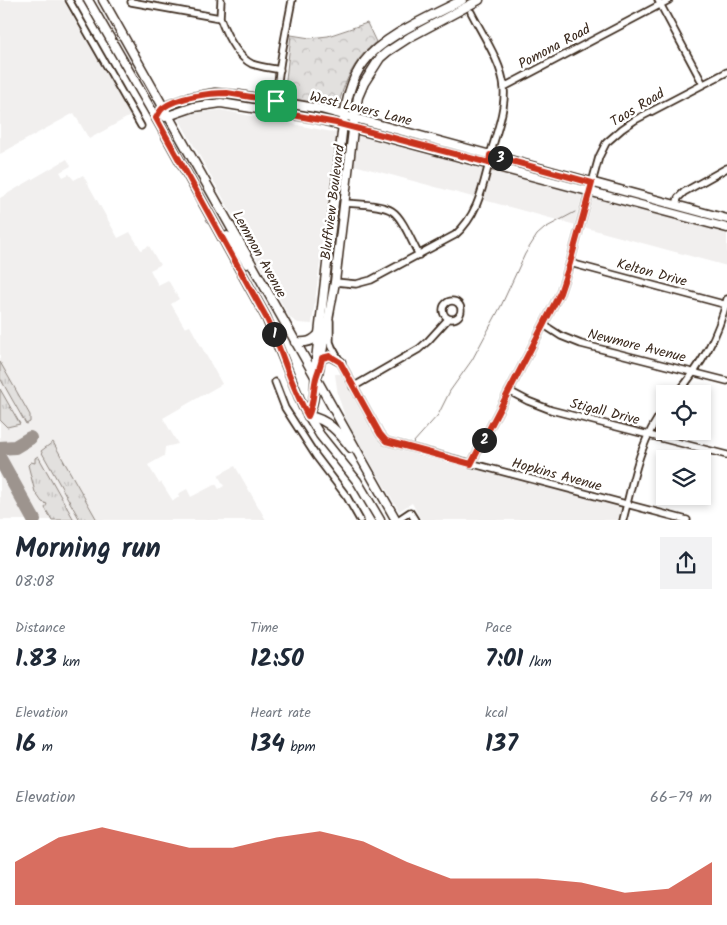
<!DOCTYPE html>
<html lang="en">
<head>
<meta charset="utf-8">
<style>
  :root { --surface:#fff; --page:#f2f2f3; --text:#1f2937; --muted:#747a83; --accent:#c8321e }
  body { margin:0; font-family:Kalam,sans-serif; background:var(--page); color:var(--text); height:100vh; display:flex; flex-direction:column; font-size:19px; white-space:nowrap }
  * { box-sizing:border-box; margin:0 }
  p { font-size:16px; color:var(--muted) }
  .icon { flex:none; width:28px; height:28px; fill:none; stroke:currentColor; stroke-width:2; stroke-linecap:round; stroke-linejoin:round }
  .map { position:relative; height:520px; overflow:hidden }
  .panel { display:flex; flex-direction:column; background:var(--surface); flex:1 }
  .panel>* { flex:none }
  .fabs { position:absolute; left:656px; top:385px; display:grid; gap:10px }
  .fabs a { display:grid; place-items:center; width:55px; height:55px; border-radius:0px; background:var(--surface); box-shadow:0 2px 8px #0003; font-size:25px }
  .pin { position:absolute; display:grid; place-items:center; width:42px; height:42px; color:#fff; margin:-21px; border-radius:10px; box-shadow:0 2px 8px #0006 }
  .km { position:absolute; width:25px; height:25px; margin:-12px; border-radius:50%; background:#222; color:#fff; font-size:14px; line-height:25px; text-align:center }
  .round { display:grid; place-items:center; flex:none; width:52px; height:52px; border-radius:0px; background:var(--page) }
  .head { display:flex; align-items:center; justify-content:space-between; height:85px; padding:0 15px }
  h1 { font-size:28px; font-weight:700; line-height:38px }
  .metrics { display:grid; grid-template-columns:repeat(3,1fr); gap:8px; height:85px; padding:5px 15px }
  .metrics div { display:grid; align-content:center }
  .metrics b { font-size:25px; font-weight:700 }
  .metrics small { font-size:14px; font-weight:400 }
  .metrics p { font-size:14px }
  .chart { height:140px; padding:10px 15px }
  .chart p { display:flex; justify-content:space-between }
  .chart svg { width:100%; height:90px; margin-top:5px; fill:var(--accent); opacity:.7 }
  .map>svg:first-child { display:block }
</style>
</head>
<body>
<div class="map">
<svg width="727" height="520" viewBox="0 0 727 520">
  <defs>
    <pattern id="grass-tufts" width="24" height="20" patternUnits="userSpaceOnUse" patternTransform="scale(1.25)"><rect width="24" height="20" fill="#e2e0de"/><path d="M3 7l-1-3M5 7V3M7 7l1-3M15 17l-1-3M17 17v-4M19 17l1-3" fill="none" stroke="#c3c0be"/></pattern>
    <pattern id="forest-crowns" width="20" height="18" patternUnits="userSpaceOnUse" patternTransform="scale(1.25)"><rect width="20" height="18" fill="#e2e0de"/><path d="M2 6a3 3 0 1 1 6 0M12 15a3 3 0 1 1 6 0" fill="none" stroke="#c3c0be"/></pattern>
  </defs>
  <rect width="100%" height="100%" fill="#fff"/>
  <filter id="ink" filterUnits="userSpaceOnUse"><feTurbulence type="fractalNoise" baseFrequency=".02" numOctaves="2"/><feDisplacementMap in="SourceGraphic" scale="10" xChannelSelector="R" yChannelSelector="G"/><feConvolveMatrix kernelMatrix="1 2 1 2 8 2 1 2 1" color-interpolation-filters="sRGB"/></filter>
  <g filter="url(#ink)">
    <g fill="#f1efee">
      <polygon points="0,0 63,0 130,116 89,139 74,113 0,154"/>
      <polygon points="221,110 337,133 312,324 298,323 290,318 179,119 194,113"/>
      <polygon points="361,134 727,234 727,266 354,165 357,137"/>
      <polygon points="67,159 71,166 60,172 63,177 69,174 74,180 83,175 118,238 130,232 141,250 149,246 160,265 150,270 158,285 168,280 179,299 171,304 185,328 190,326 222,384 163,418 178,444 165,447 164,456 148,465 159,483 161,482 173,501 179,497 178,494 187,489 191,497 216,484 219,489 224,486 218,475 235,466 266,520 0,520 0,198"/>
      <polygon points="335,374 342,374 380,439 392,447 618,505 621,508 618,520 421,520 412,503 399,511 346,420 338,395"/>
    </g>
    <g fill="url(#grass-tufts)" stroke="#8e857e">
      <polygon points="0,362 30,415 30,422 26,424 0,378"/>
      <polygon points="0,389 20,424 7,427 0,420"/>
      <polygon points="53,442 97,520 80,520 41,451"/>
      <polygon points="38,456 74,520 52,520 45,508 47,504 42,502 35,492 28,465 31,462 35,463 35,458"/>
    </g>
    <path fill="url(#forest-crowns)" stroke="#8e857e" d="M367,23L376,42C355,58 344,82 338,107L284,97L291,35L310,38L328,36Z"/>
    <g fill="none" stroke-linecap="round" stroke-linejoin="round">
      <polyline stroke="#887e77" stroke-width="1" points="413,443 438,415 450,391 472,360 501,306 525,254 537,235 545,228 575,212"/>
      <g stroke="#9d948e" stroke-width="14">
        <polyline points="0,448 15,447 30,438"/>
        <polyline points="0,459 34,520"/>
      </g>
      <g stroke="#3b2a1e" stroke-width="9">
        <g id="minor">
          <polyline points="69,0 141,126"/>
          <polyline points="658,0 703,84"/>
          <path d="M131,2L220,18C226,34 236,56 252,64C261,67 271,68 280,70"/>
          <path d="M471,12C482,34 502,63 504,87C506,109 496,134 490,155"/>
          <polyline points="220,18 221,0"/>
          <polyline points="504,87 669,0"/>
          <path d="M277,112C275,79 286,33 292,0"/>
          <path d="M344,203C357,204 382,204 392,211C403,218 412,243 419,255"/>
          <polyline points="676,205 678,198 684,192 727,168"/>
          <polyline points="570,263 727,305"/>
          <path d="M335,282L356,284L371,280L455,235C477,216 482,190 489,163"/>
          <circle cx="452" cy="310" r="9"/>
          <polyline points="330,321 330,342 332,347 380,434 386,441 687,520"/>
          <polyline points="544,325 561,336 581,344 727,381"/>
          <polyline points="275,382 285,408 316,456 347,497 360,520"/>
          <polyline points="353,387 419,349 428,341 448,319"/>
          <polyline points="509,391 528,401 551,410 727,455"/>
          <path d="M677,394C702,364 718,337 727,299"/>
          <polyline points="471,464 560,293 570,263 599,157 606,143 622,129 635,120 727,72"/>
          <polyline points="398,520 410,512 415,520"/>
          <path d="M623,520C633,481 639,441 665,408"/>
        </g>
      </g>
      <g stroke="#3b2a1e" stroke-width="11">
        <g id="secondary">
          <polyline points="88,0 160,125 266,317 303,407 320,435 357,481 380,520"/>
          <polyline points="103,0 396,520"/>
          <polyline points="161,110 169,105 188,98 215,93 239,95 321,109 727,219"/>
          <polyline points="165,117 194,107 221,103 314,118 727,228"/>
          <polyline points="223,238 227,236 230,238 247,264"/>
          <path d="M295,342C307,343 312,342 320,333"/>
          <polyline points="322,358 330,356 341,362"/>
          <polyline points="318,374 335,282 355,113 358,97 364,83 380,58 387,52 410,37 479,0"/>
          <path d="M308,416C317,398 315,379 316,360L343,124C346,103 350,80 364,62C384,35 432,16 462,0"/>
          <path d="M308,416C328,419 339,433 351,448"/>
        </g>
      </g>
      <use href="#minor" stroke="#fff" stroke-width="5.5"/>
      <use href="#secondary" stroke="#fff" stroke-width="8"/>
    </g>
  </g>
  <g fill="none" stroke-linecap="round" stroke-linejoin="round" filter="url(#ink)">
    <g stroke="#fff" stroke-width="10">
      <path id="route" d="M227,93L276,101L277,112L336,123L489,163L490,155L592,183L570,263L560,293L471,464L386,441L380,434L340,362L330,356L322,358C321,365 318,371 316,378C313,391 314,403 308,416C290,385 282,349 266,317L156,118C158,115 160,110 163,108C177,97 210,93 227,93Z"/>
    </g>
    <use href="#route" stroke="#c8321e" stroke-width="6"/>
  </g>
  <g text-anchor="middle" stroke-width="5" stroke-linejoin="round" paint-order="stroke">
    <g font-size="14" fill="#3b2a1e" stroke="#fff">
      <text transform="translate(554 46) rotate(-28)" y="5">Pomona Road</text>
      <text transform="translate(637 107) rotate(-31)" y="5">Taos Road</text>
      <text transform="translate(361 108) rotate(14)" y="5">West Lovers Lane</text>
      <text transform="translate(332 202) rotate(-83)" y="5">Bluffview Boulevard</text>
      <text transform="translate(260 254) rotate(61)" y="5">Lemmon Avenue</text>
      <text transform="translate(652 272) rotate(15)" y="5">Kelton Drive</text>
      <text transform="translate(637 345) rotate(14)" y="5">Newmore Avenue</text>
      <text transform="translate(605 411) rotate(14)" y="5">Stigall Drive</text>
      <text transform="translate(557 474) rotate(15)" y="5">Hopkins Avenue</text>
    </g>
  </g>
</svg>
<div class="fabs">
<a><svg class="icon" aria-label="locate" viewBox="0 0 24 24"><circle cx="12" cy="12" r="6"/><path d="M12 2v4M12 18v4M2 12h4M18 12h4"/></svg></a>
<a><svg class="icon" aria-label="layers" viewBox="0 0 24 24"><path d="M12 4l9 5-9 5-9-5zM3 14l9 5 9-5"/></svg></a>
</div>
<div class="pin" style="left:276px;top:101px;background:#1e9e55"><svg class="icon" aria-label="arrive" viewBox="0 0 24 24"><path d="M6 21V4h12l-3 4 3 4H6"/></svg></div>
<b class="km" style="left:274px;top:334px">1</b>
<b class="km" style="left:484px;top:440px">2</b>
<b class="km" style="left:500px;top:158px">3</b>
</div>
<section class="panel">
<div class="head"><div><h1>Morning run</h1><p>08:08</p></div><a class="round"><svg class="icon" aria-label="share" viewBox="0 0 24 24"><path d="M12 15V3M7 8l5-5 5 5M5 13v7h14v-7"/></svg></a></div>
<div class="metrics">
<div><p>Distance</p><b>1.83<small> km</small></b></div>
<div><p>Time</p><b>12:50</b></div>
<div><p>Pace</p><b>7:01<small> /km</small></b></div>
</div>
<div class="metrics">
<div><p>Elevation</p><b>16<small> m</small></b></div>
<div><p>Heart rate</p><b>134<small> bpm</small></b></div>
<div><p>kcal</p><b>137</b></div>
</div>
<div class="chart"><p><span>Elevation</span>66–79 m</p>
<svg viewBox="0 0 160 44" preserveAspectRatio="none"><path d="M0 44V23L10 11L20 6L30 11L40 16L50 16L60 11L70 8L80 13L90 23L100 31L110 31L120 31L130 33L140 38L150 36L160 23V44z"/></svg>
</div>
</section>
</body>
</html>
